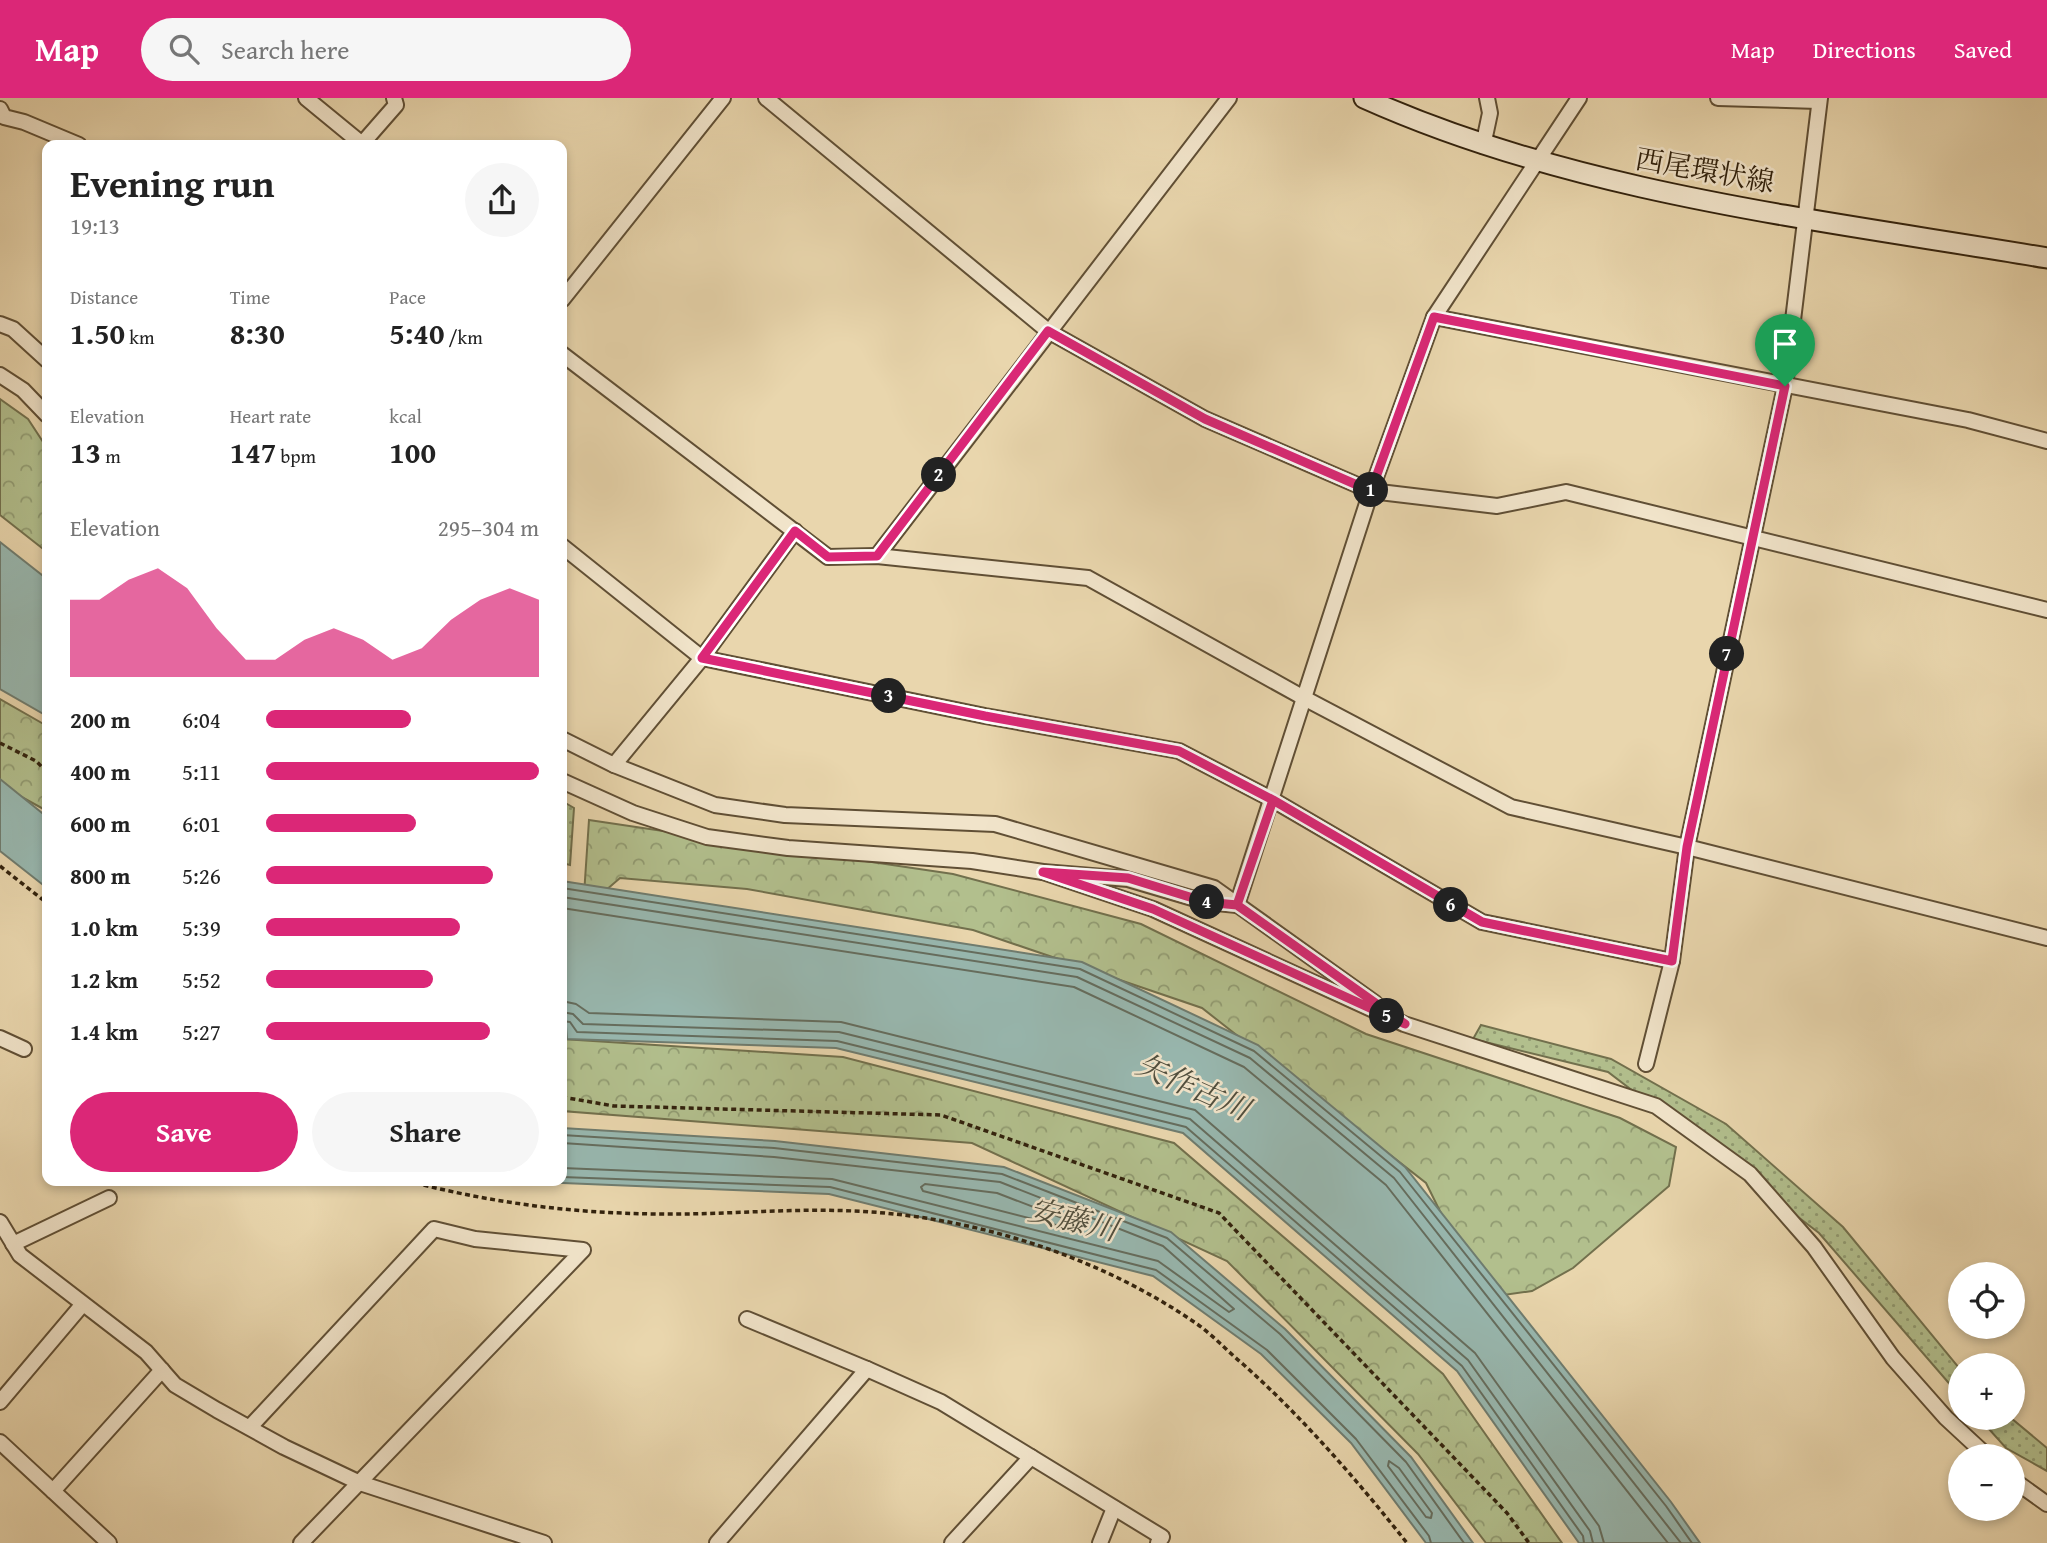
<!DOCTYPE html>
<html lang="en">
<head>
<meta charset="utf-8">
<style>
  :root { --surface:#fff; --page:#f6f6f6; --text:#222; --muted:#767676; --accent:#db2777 }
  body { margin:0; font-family:"Gentium Book Plus","Noto Serif JP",serif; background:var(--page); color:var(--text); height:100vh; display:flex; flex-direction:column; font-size:26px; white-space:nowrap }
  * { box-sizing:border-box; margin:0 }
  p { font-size:23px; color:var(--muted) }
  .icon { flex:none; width:38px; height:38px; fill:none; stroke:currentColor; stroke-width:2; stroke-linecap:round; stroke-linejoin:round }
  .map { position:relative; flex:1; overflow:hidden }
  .panel { position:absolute; left:42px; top:42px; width:525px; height:1046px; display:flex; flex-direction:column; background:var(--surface); border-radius:14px; box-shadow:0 4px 10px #0003 }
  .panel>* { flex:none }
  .controls { position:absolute; left:1948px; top:1164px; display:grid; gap:14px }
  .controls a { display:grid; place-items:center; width:77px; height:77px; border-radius:50%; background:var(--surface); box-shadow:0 4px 10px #0003; font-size:35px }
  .pin { position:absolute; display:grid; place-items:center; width:60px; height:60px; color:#fff; margin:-72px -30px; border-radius:50% 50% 50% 0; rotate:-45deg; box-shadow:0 0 7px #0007 }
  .pin .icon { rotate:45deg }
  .km { position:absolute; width:35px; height:35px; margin:-18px; border-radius:50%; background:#222; color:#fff; font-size:19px; line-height:35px; text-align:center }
  .round { display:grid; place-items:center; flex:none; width:74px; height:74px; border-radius:37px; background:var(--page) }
  .head { display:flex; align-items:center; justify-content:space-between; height:119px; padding:0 28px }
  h1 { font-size:38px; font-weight:800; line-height:52px }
  .figures { display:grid; grid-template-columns:repeat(3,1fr); gap:10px; height:119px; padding:7px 28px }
  .figures div { display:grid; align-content:center }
  .figures b { font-size:30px; font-weight:800 }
  .figures small { font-size:19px; font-weight:400 }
  .figures p { font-size:19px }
  .chart { height:196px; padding:14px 28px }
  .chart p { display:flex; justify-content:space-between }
  .chart svg { width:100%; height:126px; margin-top:7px; fill:var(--accent); opacity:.7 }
  .button { display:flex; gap:14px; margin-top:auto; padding:14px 28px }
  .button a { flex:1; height:80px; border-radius:42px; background:var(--accent); color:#fff; font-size:28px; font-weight:800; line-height:80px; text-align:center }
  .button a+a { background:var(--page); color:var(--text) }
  ul { padding:0 28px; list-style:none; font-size:23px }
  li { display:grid; grid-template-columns:112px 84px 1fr; align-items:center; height:52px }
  li i { height:18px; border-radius:9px; background:var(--accent) }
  header { display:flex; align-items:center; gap:42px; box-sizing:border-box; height:98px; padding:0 35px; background:var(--accent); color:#fff }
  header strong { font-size:33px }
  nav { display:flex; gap:38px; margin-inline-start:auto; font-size:24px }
  .search { width:490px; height:63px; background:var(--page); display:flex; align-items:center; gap:18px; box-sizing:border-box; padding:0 24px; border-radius:38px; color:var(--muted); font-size:26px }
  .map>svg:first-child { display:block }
</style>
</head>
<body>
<header>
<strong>Map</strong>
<div class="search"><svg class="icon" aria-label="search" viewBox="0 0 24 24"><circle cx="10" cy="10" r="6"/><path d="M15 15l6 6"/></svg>Search here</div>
<nav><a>Map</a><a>Directions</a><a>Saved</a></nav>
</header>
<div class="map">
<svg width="2047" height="1445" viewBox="0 0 2047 1445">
  <defs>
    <pattern id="grass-dots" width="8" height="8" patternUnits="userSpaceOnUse" patternTransform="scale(1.75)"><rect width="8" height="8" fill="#b2bf8d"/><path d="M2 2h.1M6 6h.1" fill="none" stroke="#919b72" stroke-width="1.8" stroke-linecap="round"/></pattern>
    <pattern id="forest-crowns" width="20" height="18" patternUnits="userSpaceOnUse" patternTransform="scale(1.75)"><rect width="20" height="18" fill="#b2bf8d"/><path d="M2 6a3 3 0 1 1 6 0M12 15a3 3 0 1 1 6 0" fill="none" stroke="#919b72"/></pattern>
  </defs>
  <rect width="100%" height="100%" fill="#e9d6ad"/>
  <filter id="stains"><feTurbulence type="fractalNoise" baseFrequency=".00286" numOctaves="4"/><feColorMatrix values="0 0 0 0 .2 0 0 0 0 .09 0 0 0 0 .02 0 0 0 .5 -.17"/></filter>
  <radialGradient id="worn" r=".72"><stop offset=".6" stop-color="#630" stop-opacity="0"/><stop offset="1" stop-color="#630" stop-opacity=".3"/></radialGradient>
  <g fill="url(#grass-dots)" stroke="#72704d" stroke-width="2">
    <polygon points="562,703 574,710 570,767 562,765"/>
    <polygon points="1481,927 1611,961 1726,1026 1843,1129 1960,1271 1960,1298 1819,1135 1608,974 1473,941"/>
    <polygon points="1979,1320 2011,1320 2047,1350 2047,1373 2006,1350"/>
  </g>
  <g fill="url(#forest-crowns)" stroke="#72704d" stroke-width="2">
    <polygon points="0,301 28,321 47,350 47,454 0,417"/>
    <polygon points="0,601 47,628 47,713 0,687"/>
    <polygon points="589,722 953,776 1141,826 1366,936 1620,1020 1676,1049 1669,1088 1573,1170 1532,1193 1483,1200 1426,1085 1202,910 973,832 747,791 620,780 583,812"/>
    <polygon points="562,941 843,959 1174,1045 1443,1276 1562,1445 1486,1445 1418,1356 1227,1163 972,1045 562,1013"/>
  </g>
  <g fill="#98b8b0" stroke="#6f7c6f" stroke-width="2">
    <polygon points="0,444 47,481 47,618 0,591"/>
    <polygon points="0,681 47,719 47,790 0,753"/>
    <polygon points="562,783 1082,864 1258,947 1405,1069 1671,1404 1700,1445 1579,1445 1457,1273 1183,1035 836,950 567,941 562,880"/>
    <polygon points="562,1030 775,1043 1004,1069 1171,1134 1285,1231 1411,1359 1473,1445 1426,1445 1351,1345 1261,1256 1153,1178 829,1096 514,1083 562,1083"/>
  </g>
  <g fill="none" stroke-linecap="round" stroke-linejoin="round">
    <g stroke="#656d5e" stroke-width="2">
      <polyline points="562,790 1080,871 1254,953 1400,1074 1666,1408 1692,1445"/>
      <polyline points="562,799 1077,879 1250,960 1394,1080 1681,1445"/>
      <polyline points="562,810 1074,889 1244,969 1386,1087 1668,1445"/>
      <polyline points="562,903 576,906 589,915 841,924 1195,1012 1475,1255 1599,1428 1604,1445"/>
      <polyline points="562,914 573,916 583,926 839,934 1190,1021 1468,1262 1590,1433 1593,1445"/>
      <polyline points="562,923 570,924 577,934 837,943 1186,1029 1462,1268 1583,1438 1584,1445"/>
      <polyline points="562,1037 774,1050 1002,1076 1167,1140 1280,1236 1406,1364 1464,1445"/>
      <polyline points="562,1045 774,1059 1000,1084 1163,1148 1234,1211 1229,1214 1158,1163 832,1081 562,1070"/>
      <polyline points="562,1079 830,1089 1156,1172 1267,1252 1356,1341 1429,1438 1431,1445"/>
      <polygon points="925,1086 997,1095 1070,1123 1072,1127 1068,1130 923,1093 921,1089"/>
      <polygon points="1389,1363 1399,1370 1432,1415 1431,1420 1426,1419 1388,1368"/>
    </g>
    <g stroke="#604f35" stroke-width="18">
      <g id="minor">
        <polyline points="306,0 362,46"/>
        <polyline points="766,0 1048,233 1205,321 1371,393 1497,408 1566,394 2047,512"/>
        <polyline points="1718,0 1818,3"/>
        <polyline points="0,11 4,19 24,24 79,47"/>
        <polyline points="361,47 396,7 394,0"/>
        <polyline points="1483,48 1490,15 1487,0"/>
        <polyline points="562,202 723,0"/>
        <polyline points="1434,219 1968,322 2047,343"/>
        <polyline points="0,226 13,231 47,262"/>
        <polyline points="562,256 828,459 877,458 1088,480 1304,600 1511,709 1687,749 2047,840"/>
        <polyline points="0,277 23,292 47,317"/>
        <polyline points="562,448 702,560 985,618 1179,653 1273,702 1482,824 1672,863"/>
        <polyline points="877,458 1229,0"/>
        <polyline points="562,641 614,667 702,560 795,433"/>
        <polyline points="614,667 715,707 785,717 995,726 1214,790 1375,905"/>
        <polyline points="562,683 633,715 707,739 788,750 972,763 1043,774 1128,781 1206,804 1237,807"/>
        <polyline points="1043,774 1153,811 1404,926 1656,1008 1750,1076 1814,1149 1893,1260 1946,1320 1987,1358"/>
        <polyline points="1237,807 1371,393 1434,219 1579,0"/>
        <polyline points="0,940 24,951"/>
        <polyline points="1646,966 1672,863 1687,749 1785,288 1820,0"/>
        <polyline points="0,1124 20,1157 146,1254 175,1287 217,1312 284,1349 360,1385 544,1445"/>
        <polyline points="13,1146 109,1100"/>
        <polyline points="747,1221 867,1271"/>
        <polyline points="0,1304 82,1207"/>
        <polyline points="250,1329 434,1131 475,1141 583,1152 301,1445"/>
        <polyline points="0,1344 109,1445"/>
        <polyline points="2012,1381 2047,1406"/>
        <polyline points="53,1393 162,1272"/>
        <polyline points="717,1445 867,1271 941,1304 1162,1439 1158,1445"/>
        <polyline points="952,1445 1031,1359"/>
        <polyline points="1100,1445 1114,1410"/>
      </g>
    </g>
    <g stroke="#32220d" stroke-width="23">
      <path id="secondary" d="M1364,0C1578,96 1817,121 2047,160"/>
    </g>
    <g stroke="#32220d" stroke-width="3.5" stroke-dasharray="5 3.5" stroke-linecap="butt">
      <polyline points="0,645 36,663 47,674"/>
      <polyline points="0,768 47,805"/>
      <polyline points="562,999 614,1008 941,1017 1219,1115 1507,1415 1529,1445"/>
      <path d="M407,1083C493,1105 569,1115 657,1116C723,1117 788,1110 854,1113C973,1118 1099,1158 1197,1226C1214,1238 1228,1254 1244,1267C1304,1321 1357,1382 1407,1445"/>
    </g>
    <use href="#minor" stroke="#f1e4ca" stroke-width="14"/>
    <use href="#secondary" stroke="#f1e4ca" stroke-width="19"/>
  </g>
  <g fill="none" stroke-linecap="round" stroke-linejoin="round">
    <g stroke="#fff" stroke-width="14">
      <polyline id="route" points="1785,288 1434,219 1371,393 1205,321 1048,233 877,458 828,459 795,433 702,560 985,618 1179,653 1273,702 1237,807 1206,804 1128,780 1043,774 1153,811 1405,926 1237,807 1273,702 1482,824 1672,863 1687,749 1785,288"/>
    </g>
    <use href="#route" stroke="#db2777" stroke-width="9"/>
  </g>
  <g text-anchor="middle" stroke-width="5" stroke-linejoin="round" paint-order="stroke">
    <g font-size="28" fill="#32220d" stroke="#f1e4ca">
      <text transform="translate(1705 72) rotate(10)" y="10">西尾環状線</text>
    </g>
    <g font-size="30" font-style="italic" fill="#514f3e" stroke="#f1e4ca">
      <text transform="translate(1193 989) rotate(24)" y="10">矢作古川</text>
      <text transform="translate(1073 1122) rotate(14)" y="10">安藤川</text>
    </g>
  </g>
  <rect width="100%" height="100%" filter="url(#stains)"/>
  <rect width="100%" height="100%" fill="url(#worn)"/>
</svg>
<div class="controls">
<a><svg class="icon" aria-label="locate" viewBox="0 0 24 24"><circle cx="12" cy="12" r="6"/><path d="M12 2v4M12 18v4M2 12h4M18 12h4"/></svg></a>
<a>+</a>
<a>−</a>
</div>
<div class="pin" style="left:1785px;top:288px;background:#1e9e55"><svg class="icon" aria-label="arrive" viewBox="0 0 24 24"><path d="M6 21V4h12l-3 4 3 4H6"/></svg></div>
<b class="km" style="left:1371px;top:392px">1</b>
<b class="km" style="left:939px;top:377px">2</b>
<b class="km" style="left:889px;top:598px">3</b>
<b class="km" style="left:1207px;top:804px">4</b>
<b class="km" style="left:1387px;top:918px">5</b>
<b class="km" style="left:1451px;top:807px">6</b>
<b class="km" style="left:1727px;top:556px">7</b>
<section class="panel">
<div class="head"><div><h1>Evening run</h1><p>19:13</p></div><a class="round"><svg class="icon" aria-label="share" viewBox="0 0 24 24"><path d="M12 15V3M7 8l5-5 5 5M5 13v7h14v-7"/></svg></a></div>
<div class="figures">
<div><p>Distance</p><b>1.50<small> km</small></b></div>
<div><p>Time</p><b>8:30</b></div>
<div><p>Pace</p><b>5:40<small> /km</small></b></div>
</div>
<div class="figures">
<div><p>Elevation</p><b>13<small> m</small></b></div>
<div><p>Heart rate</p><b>147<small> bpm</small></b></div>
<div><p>kcal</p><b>100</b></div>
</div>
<div class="chart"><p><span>Elevation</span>295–304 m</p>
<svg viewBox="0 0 160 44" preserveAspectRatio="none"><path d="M0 44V17L10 17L20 10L30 6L40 13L50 27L60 38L70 38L80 31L90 27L100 31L110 38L120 34L130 24L140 17L150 13L160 17V44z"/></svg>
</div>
<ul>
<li><b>200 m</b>6:04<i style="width:53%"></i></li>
<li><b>400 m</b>5:11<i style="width:100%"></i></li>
<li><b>600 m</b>6:01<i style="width:55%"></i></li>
<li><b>800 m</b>5:26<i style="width:83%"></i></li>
<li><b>1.0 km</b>5:39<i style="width:71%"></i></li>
<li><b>1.2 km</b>5:52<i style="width:61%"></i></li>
<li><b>1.4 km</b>5:27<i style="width:82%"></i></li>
</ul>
<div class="button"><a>Save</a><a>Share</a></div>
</section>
</div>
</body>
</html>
